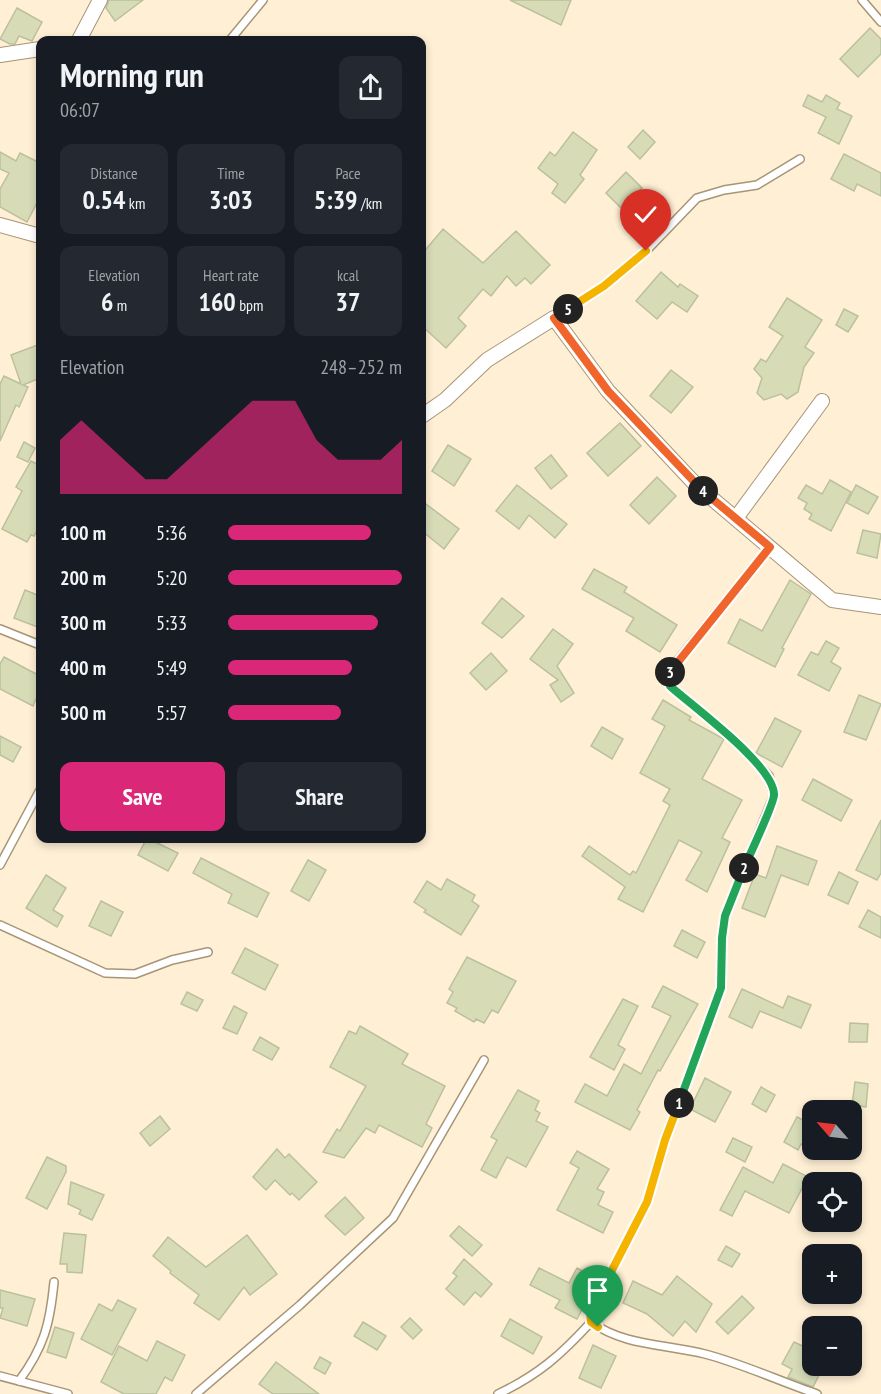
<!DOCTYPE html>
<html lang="en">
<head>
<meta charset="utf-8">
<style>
  :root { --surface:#171b24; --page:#242831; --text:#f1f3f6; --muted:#9ea1a6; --accent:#db2777 }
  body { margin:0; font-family:"PT Sans Narrow",sans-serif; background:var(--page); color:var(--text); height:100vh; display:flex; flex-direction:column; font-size:22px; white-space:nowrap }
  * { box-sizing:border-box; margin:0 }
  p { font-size:20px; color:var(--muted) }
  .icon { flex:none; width:33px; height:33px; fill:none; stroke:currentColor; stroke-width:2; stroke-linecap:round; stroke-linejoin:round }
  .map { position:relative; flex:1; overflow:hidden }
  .panel { position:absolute; left:36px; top:36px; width:390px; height:807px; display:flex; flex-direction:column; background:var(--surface); border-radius:12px; box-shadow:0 3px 9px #0003 }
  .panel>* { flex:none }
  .needle { width:39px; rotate:298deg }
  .controls { position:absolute; left:802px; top:1100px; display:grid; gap:12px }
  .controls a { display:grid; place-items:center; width:60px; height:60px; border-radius:12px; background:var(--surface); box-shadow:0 3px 9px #0003; font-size:30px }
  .pin { position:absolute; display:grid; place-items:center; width:51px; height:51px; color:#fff; margin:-62px -26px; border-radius:50% 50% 50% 0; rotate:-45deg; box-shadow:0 0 6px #0007 }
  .pin .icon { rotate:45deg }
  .km { position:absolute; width:30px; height:30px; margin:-15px; border-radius:50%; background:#222; color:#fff; font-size:16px; line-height:30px; text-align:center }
  .round { display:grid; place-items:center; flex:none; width:63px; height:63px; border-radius:12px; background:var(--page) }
  .head { display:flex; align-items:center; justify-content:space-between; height:102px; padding:0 24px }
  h1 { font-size:33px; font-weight:600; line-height:45px }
  .stats { display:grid; grid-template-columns:repeat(3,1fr); gap:9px; height:102px; padding:6px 24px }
  .stats div { display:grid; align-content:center; border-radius:12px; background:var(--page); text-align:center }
  .stats b { font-size:26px; font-weight:600 }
  .stats small { font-size:16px; font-weight:400 }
  .stats p { font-size:16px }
  .chart { height:168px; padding:12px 24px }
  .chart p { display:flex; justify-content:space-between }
  .chart svg { width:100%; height:108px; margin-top:6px; fill:var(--accent); opacity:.7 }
  .button { display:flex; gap:12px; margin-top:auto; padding:12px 24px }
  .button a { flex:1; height:69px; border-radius:12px; background:var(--accent); color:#fff; font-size:24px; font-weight:600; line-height:69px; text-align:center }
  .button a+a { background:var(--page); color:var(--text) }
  ul { padding:0 24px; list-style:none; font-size:20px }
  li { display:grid; grid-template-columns:96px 72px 1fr; align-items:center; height:45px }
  li i { height:15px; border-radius:8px; background:var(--accent) }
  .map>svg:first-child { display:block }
</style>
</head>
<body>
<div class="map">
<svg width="881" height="1394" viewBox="0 0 881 1394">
  <rect width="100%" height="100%" fill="#ffefd5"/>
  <g fill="#d7dcb7" stroke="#bbc09d" stroke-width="1.5">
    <polygon points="109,0 143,0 115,21 106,8"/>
    <polygon points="510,0 571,0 561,25"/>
    <polygon points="17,8 42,22 32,41 19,36 15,44 10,44 0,39"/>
    <polygon points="870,28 881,39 881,54 858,77 840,59"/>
    <polygon points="808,95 822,102 826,95 840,103 837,109 852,116 839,144 818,133 826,117 803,106"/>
    <polygon points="643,130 655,142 640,159 628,147"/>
    <polygon points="573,132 597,150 580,175 584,179 565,203 552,193 558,184 538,168 550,152 555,156"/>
    <polygon points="0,152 16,161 20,153 40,163 40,197 27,222 0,207 0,189 9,173 0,169"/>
    <polygon points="844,154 881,173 881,196 857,184 854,191 831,179"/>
    <polygon points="626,172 642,188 621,208 606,193"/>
    <polygon points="443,229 483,263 516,231 550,265 531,284 525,278 516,286 507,276 491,296 483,289 458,318 466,326 446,348 422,326 422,254"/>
    <polygon points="661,272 678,287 680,284 698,296 687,312 672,302 657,319 636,301"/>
    <polygon points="787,298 822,320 805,347 814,353 804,367 798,392 787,399 781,394 764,400 757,393 762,378 754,369 761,359 766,362 783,336 769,327"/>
    <polygon points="844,309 858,316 848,332 836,325"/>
    <polygon points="40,344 40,378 23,385 28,387 19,407 16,405 0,441 0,384 4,376 21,384 11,355"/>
    <polygon points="671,370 693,387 671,413 650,396"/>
    <polygon points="620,423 641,446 608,476 587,453"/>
    <polygon points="24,442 35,448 28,462 17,457"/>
    <polygon points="448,445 471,459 454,486 432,471"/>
    <polygon points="551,455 567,476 551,489 535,468"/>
    <polygon points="31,461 40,466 40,525 34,536 31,535 27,542 2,529 22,491 16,487"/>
    <polygon points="657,477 676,496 649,524 630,505"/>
    <polygon points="830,480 851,492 831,531 809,519 812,514 804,509 807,503 798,498 806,485 822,494"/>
    <polygon points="517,485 567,524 555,538 529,515 519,529 496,511"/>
    <polygon points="856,485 878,497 868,514 847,503"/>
    <polygon points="422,501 459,529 444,549 422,531"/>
    <polygon points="863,530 881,534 877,558 857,553"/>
    <polygon points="594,569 627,587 624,592 677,625 660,652 626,631 634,618 582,589"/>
    <polygon points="790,580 811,594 782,648 784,649 775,667 728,643 740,619 762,631"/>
    <polygon points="25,590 40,596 40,628 14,618"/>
    <polygon points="502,598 524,616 502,638 482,623"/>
    <polygon points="553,629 573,644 557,666 574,693 561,702 550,685 558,680 530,659"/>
    <polygon points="826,641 839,648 831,662 841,668 829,691 798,675 811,652 818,655"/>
    <polygon points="491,653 507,671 486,690 470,673"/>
    <polygon points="4,657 40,676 40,690 33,706 0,689 0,664"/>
    <polygon points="859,695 881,704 866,740 844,732"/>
    <polygon points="663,700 691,717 689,720 724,739 702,779 742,800 722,838 730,842 707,892 686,880 702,852 679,840 643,912 618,899 625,887 582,856 589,846 630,875 633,871 636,873 670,805 663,801 670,789 640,773 665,726 652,719"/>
    <polygon points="775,718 801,731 782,767 756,753"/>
    <polygon points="602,727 623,739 612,759 591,746"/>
    <polygon points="0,736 21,747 13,762 0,755"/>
    <polygon points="813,779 852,800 841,821 802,800"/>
    <polygon points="881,820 881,873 877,880 856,870"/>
    <polygon points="147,838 178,853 168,871 138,855"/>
    <polygon points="777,846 817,861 808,885 781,875 765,917 742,908 755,874 766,878"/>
    <polygon points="201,858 269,893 257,917 228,903 232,894 193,873"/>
    <polygon points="308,860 326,870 309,901 291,891"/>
    <polygon points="839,872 858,882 848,904 828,895"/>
    <polygon points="46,875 66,888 53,910 63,916 57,927 26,908"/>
    <polygon points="447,879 475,895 472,901 479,906 461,935 424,912 426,910 414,902 427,881 441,890"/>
    <polygon points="101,901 123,912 111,936 89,926"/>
    <polygon points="868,910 881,917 881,938 859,927"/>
    <polygon points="682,930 705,942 697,958 674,946"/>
    <polygon points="245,948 278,965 265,990 232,973"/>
    <polygon points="467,957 516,981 498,1013 492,1010 484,1023 476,1019 474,1022 455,1011 457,1008 447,1003 453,992 449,989"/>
    <polygon points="663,986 698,1004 660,1071 658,1070 637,1110 640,1112 630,1130 575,1102 585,1084 607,1096 624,1064 641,1074 671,1016 652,1007"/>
    <polygon points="742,989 783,1008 788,996 811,1005 801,1028 760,1011 752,1028 729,1017"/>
    <polygon points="187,992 203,1000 197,1011 181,1004"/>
    <polygon points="623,999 638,1006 618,1045 625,1049 614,1070 590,1057"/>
    <polygon points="234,1006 247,1013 237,1034 223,1028"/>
    <polygon points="850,1023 868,1024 867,1042 849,1042"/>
    <polygon points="360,1026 408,1054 402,1064 445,1086 426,1124 432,1128 422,1147 379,1125 375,1133 366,1128 344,1158 323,1152 337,1129 340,1131 366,1086 330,1067 349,1031 356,1034"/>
    <polygon points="260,1037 279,1048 272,1060 253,1050"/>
    <polygon points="705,1078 731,1092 715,1122 690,1109"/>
    <polygon points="855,1082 868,1084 866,1107 852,1105"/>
    <polygon points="761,1087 775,1095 766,1112 752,1104"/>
    <polygon points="518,1090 539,1101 535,1110 540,1113 536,1121 548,1127 526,1167 507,1157 496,1178 481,1170 497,1140 491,1137"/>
    <polygon points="813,1101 813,1151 801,1144 798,1150 784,1142 797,1117 803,1120"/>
    <polygon points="160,1116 170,1129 150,1146 140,1133"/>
    <polygon points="733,1138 752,1147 745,1162 726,1152"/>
    <polygon points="277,1149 285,1158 289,1154 317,1182 299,1200 292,1193 290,1195 275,1180 266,1190 253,1177"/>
    <polygon points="577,1151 609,1169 597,1189 604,1192 598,1205 613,1212 603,1233 557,1210 579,1168 570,1163"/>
    <polygon points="47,1157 66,1166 66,1172 47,1209 26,1198"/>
    <polygon points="783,1164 808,1177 789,1213 745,1191 732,1216 720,1210 743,1167 773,1183"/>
    <polygon points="71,1182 104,1195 92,1220 79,1214 81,1210 68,1204"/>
    <polygon points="345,1197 364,1218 345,1235 325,1216"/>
    <polygon points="459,1226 482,1245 472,1256 450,1236"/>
    <polygon points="64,1233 86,1235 82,1273 67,1272 67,1264 60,1264"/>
    <polygon points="247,1235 277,1274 250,1295 244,1287 219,1320 194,1303 199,1295 170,1273 171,1271 153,1256 168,1237 206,1267"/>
    <polygon points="726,1246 740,1254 732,1267 718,1260"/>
    <polygon points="464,1259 492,1284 481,1297 475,1292 464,1305 446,1289 457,1276 453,1273"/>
    <polygon points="539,1268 569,1283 577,1268 598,1279 577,1319 555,1308 560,1300 530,1285"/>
    <polygon points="677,1276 712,1304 696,1332 685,1321 673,1336 647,1314 623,1303 633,1281 662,1295"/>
    <polygon points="0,1290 35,1299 27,1326 0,1318 3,1308 0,1308"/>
    <polygon points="742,1296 754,1308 728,1334 716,1322"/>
    <polygon points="118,1300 136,1309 112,1355 81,1339 99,1304 112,1311"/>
    <polygon points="410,1318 422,1330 413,1339 401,1327"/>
    <polygon points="510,1319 542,1337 533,1354 501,1336"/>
    <polygon points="363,1322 386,1336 377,1350 354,1336"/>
    <polygon points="55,1327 74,1333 66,1358 47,1352"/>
    <polygon points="157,1341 185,1355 172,1381 165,1377 156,1394 124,1394 101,1382 119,1346 147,1361"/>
    <polygon points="794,1342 813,1351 813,1365 824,1365 813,1387 788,1377 792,1369 782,1364"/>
    <polygon points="593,1345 616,1356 601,1388 579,1378"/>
    <polygon points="320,1357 331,1363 325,1374 314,1368"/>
    <polygon points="276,1362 319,1394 273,1394 259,1384"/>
  </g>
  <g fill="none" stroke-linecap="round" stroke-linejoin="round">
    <g stroke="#a79576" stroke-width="10">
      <g id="lane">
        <polyline points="862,0 881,22"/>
        <polyline points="230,40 263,0"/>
        <polyline points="554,318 604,286 646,251 697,198 724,190 757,185 800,159"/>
        <path d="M770,547L670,670V685L736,741L769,776L774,795L725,916L722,938L721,988L665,1140L647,1202L590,1313L591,1322C624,1346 666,1344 705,1354C743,1364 779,1381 817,1394"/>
        <polyline points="0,629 40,645"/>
        <polyline points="0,865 40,790"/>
        <polyline points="0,925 105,973 135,974 172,960 208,952"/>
        <polyline points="0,1376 68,1394"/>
        <path d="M19,1381C44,1347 50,1324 54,1282"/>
        <polyline points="196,1394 300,1305 393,1218 484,1060"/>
        <path d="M498,1394C538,1375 561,1355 591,1322"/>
      </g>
    </g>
    <g stroke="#a79576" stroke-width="16">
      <g id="street">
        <polyline points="79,40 100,0"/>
        <polyline points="0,55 40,49"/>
        <polyline points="0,225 40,236"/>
        <polyline points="422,416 445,400 487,360 554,318 608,391 696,485 832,600 881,607"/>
        <polyline points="736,518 822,401"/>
      </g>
    </g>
    <use href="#lane" stroke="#fff" stroke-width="7"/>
    <use href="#street" stroke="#fff" stroke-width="14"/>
  </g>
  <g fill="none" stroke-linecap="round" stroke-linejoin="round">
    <g stroke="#fff" stroke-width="12">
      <polyline id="split-1" points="598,1327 591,1322 590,1313 647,1202 665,1140 679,1103"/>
    </g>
    <g stroke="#fff" stroke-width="12">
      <polyline id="split-2" points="679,1103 721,988 722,938 725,916 744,868"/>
    </g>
    <g stroke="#fff" stroke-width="12">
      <path id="split-3" d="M670,672V686C692,706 775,766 774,795C774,804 749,856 744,868"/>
    </g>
    <g stroke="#fff" stroke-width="12">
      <polyline id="split-4" points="670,672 770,547 703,491"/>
    </g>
    <g stroke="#fff" stroke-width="12">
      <polyline id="split-5" points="568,309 554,318 608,391 703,491"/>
    </g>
    <g stroke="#fff" stroke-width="12">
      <polyline id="split-6" points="568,309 604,286 646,251"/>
    </g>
    <use href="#split-1" stroke="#f5b400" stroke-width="8"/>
    <use href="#split-2" stroke="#22a559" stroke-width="8"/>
    <use href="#split-3" stroke="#22a559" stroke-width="8"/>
    <use href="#split-4" stroke="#f0652b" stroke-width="8"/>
    <use href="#split-5" stroke="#f0652b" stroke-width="8"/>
    <use href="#split-6" stroke="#f5b400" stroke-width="8"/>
  </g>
</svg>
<div class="controls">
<a><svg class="needle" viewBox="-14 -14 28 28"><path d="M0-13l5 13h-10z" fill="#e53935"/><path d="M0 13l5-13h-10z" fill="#9ea1a6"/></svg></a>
<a><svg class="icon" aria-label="locate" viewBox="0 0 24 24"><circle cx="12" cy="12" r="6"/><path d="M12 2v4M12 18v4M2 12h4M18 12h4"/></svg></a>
<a>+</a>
<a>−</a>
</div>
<div class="pin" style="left:598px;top:1327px;background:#1e9e55"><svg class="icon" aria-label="arrive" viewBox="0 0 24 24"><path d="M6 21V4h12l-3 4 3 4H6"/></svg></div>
<div class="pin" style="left:646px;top:251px;background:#d93025"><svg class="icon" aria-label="check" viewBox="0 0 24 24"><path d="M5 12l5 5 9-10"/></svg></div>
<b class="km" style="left:679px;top:1103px">1</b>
<b class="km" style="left:744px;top:868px">2</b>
<b class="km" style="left:670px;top:672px">3</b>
<b class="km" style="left:703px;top:491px">4</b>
<b class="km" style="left:568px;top:309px">5</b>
<section class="panel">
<div class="head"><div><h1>Morning run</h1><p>06:07</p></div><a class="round"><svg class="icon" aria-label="share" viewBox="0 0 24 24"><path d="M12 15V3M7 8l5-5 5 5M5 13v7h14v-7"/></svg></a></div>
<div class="stats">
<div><p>Distance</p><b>0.54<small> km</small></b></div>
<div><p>Time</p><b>3:03</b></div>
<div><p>Pace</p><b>5:39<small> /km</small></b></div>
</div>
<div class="stats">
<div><p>Elevation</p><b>6<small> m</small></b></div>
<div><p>Heart rate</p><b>160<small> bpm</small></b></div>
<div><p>kcal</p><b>37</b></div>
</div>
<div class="chart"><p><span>Elevation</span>248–252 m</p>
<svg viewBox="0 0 160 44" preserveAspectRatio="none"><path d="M0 44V22L10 14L20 22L30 30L40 38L50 38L60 30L70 22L80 14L90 6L100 6L110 6L120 22L130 30L140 30L150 30L160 22V44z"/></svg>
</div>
<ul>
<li><b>100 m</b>5:36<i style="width:82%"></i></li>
<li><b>200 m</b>5:20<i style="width:100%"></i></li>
<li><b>300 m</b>5:33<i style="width:86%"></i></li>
<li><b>400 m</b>5:49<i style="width:71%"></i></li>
<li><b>500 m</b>5:57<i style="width:65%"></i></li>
</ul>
<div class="button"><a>Save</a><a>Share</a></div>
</section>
</div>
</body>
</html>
